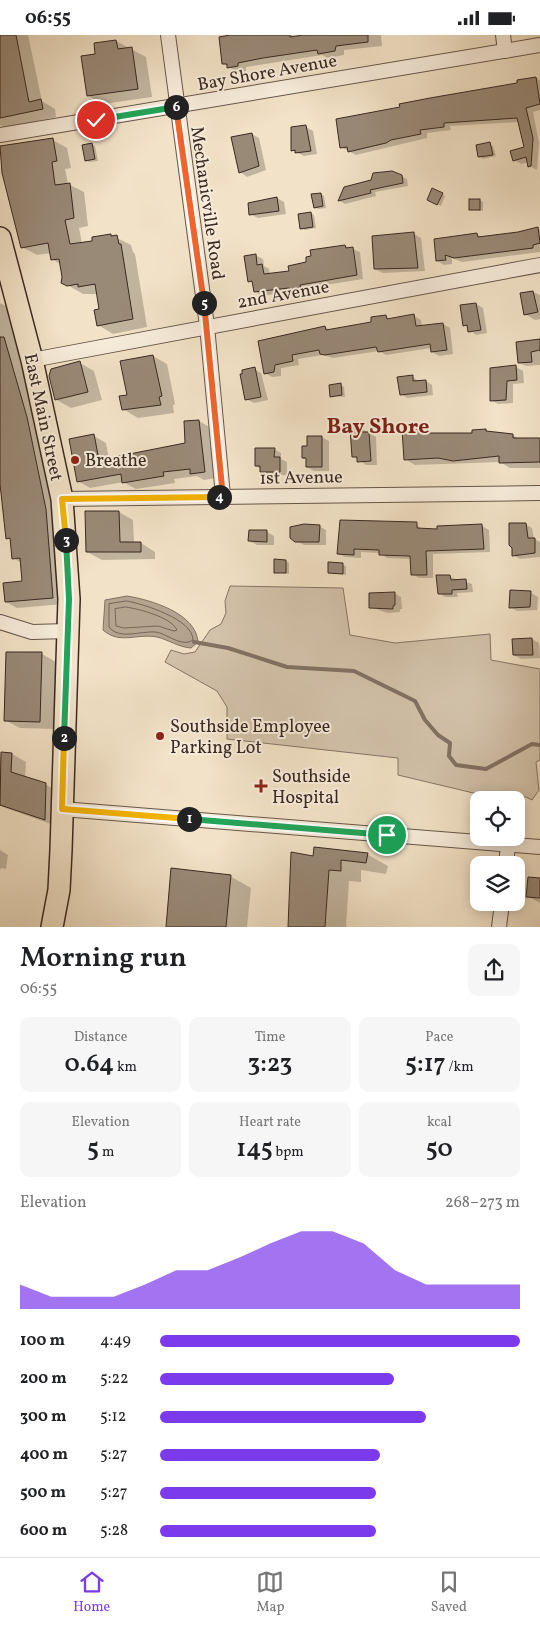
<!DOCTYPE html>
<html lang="en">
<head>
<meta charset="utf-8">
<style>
  :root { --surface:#fff; --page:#f6f6f6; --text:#202124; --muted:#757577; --line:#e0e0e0; --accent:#7c3aed }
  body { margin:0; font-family:Vollkorn,serif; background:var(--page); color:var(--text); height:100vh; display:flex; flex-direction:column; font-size:19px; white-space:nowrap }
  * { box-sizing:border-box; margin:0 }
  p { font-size:16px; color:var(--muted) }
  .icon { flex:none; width:28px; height:28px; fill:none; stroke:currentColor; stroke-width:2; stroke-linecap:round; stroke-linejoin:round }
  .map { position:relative; height:892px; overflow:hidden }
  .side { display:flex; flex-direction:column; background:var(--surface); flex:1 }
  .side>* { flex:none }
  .tools { position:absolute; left:470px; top:756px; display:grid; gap:10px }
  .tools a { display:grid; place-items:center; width:55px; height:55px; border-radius:10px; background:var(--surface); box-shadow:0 2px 12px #0003; font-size:25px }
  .pin { position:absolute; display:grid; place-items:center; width:42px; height:42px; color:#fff; margin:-21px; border:2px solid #fff; border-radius:50%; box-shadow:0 1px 5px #0007 }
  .km { position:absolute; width:25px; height:25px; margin:-12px; border-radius:50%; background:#222; color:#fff; font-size:14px; line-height:25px; text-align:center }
  .round { display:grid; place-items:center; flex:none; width:52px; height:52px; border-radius:10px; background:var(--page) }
  .head { display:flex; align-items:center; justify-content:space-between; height:85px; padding:0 20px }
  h1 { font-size:28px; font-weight:600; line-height:38px }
  .stats { display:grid; grid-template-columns:repeat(3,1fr); gap:8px; height:85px; padding:5px 20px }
  .stats div { display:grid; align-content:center; border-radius:10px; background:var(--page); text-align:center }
  .stats b { font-size:25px; font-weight:600 }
  .stats small { font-size:14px; font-weight:400 }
  .stats p { font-size:14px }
  .chart { height:140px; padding:10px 20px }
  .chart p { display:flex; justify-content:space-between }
  .chart svg { width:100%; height:90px; margin-top:5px; fill:var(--accent); opacity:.7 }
  ul { padding:0 20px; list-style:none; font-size:16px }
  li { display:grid; grid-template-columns:80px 60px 1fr; align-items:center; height:38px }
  li i { height:12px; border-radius:6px; background:var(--accent) }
  .status { display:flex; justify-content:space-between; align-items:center; height:35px; padding:0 25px; background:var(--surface); direction:ltr }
  .status svg { height:14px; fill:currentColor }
  .tabs { display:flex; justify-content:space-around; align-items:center; height:70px; border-top:1px solid var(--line); background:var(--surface); font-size:14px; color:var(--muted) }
  .tabs a { display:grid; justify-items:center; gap:2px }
  .tabs .current { color:var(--accent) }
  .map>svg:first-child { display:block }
</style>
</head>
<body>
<div class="status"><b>06:55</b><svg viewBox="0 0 49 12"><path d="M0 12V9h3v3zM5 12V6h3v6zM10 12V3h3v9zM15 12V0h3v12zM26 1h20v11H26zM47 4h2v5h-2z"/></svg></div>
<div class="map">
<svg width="540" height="892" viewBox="0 0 540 892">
  <rect width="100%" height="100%" fill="#f2e2c7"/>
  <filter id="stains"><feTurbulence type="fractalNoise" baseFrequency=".004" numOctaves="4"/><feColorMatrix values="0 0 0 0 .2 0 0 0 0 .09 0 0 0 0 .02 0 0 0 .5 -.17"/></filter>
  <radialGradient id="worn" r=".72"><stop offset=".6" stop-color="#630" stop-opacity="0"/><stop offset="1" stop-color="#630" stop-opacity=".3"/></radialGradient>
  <polygon fill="#d3c3ab" stroke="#867666" points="230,551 343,553 350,600 395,608 490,599 491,625 540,634 540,725 536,727 539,755 532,765 526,762 486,761 398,740 398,723 227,704 227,672 217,656 165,627 171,615 184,619 195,617 210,595 221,589 226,578 225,566"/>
  <path fill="#b3a38f" stroke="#827263" d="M127,561C151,565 196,578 198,607L191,613C178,612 169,605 157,602C137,598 120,610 103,595L105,565Z"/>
  <g fill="#0003">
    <polygon points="0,0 28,0 42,66 55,74 56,82 5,93 0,90"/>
    <polygon points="236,0 291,0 296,2 311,0 381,0 382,11 344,15 344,20 328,23 322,20 246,32 246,36 237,37 223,28"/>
    <polygon points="116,6 146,22 152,62 103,69 88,61 96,20"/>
    <polygon points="536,43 540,45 540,75 533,77 539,108 537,135 529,131 528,127 521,129 514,125 525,113 519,87 450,91 451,95 427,98 427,103 356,120 341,112"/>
    <polygon points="306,92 313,96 317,119 304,121 292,115"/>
    <polygon points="252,99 259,103 266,135 247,142 240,137"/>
    <polygon points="53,105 67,113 71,133 65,134 68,149 84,157 88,191 79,193 82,209 111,200 131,210 133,217 135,219 147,292 113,299 98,290 101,275 98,259 83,259 62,247 62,230 52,224 51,218 37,220 22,212 13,178 0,112"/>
    <polygon points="92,109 95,111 98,126 89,127 86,125"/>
    <polygon points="490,109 493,111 496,121 483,124 480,122"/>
    <polygon points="401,141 407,144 408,151 375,157 376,161 345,169 340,166"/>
    <polygon points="321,159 324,161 326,173 318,174 315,172"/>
    <polygon points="442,159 445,161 441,171 431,167"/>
    <polygon points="277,163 284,167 286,179 258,183 250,179"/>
    <polygon points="480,165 483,167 483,176 470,174"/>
    <polygon points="311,178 314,180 316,193 305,195 301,193"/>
    <polygon points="538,193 540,195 540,217 462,227 452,223 452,229 444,230 437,226 435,205 477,200 482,202 519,198"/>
    <polygon points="414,199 421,203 425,236 383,238 375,234"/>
    <polygon points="345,211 360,217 363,244 307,253 307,257 298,259 294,256 262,261 255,256 254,248 250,246 255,220 263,224 264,231 269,234 270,240 291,237 308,228 312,222"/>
    <polygon points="533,257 540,260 540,284 535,285 525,279"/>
    <polygon points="0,268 6,271 38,390 57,482 64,569 17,573 6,567 24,547 22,528 13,523 12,505 7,503 0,442"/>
    <polygon points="476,269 483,273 487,298 476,300 465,290"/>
    <polygon points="414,281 421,285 422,292 443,289 450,293 453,319 439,321 432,317 431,313 386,320 379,316 333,323 323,320 298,324 299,330 281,333 281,341 272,342 265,338 259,307 325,292 330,295 373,288 386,282 391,284"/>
    <polygon points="540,305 540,330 526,331 519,328"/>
    <polygon points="153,321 167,329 175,369 173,370 174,378 138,383 123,374"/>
    <polygon points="80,328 94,336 102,365 71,373 57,365"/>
    <polygon points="516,332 523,336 524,348 513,349 513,368 498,369 491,365"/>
    <polygon points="254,334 261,338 268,365 254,368 246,364"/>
    <polygon points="412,341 419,347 426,346 432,350 433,360 407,363 401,359"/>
    <polygon points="341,350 344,352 345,362 331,361"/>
    <polygon points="199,386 211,393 217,443 204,445 197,441 174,444 175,448 136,454 123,447 90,453 78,446 94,401 106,408 109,424 186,410"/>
    <polygon points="362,394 376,402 377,430 366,430 353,421"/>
    <polygon points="419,394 427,399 474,399 486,395 490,398 513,400 521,405 540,405 540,394 540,433 510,433 500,427 415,430 405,424"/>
    <polygon points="321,402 329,406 329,436 314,436 307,432 307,425 303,423 308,413"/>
    <polygon points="274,414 281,418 281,424 287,427 287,440 269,440 256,431"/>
    <polygon points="119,477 133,485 134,508 141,508 155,517 155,524 102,525 87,517"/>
    <polygon points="416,489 423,495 439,495 482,491 489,495 490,517 433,519 433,543 419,543 412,539 412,524 387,523 380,518 361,517 361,523 345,522 338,519"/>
    <polygon points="525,489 532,493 534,504 540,507 540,522 520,524 513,520"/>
    <polygon points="319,491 326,495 326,510 304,510 291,503"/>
    <polygon points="267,497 274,501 274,510 257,510 250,506"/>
    <polygon points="286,526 289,528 289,539 275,537"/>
    <polygon points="343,530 346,531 346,540 329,537"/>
    <polygon points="450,542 472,549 473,557 457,558 458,562 445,562 439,558"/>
    <polygon points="394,558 401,562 402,574 400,574 400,577 387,578 371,572"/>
    <polygon points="531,558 538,562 537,575 517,576 510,572"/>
    <polygon points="532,604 539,608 540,623 521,624 514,620"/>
    <polygon points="42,619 56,627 54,694 20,693 5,685"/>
    <polygon points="12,719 26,727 25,743 45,749 60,758 59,792 0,771 0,722"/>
    <polygon points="0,815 8,820 6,834 1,833 0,835"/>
    <polygon points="367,819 388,831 386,839 361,835 361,847 349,846 346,892 289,892 314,822"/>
    <polygon points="230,841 251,853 247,892 168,892"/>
    <polygon points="540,844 540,868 527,861"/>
  </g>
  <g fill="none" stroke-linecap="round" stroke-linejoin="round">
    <g stroke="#766658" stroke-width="1">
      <path d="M127,566C143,569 193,584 193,605C181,613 167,598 155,597C140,596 119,605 109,592V569Z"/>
      <path d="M126,572C139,574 171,582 177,595L174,596L158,591L124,593L116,591L115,574Z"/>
    </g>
    <polyline stroke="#827263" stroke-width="4" points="194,607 228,613 287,632 354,636 415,666 425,685 438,700 450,708 449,721 456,730 486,734 532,709 540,710"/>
  </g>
  <g fill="#998977" stroke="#392921">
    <polygon points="0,0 16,0 29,67 41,64 43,74 0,83"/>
    <polygon points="230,0 290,0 290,2 303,0 368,0 368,7 336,11 335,16 318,19 317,15 263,23 238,28 238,31 227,33 227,29 222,29 219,2"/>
    <polygon points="116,5 118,14 132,12 138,54 87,61 81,21 95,19 94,8"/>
    <polygon points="536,42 540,69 526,73 533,103 531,131 528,132 526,122 513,126 510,116 524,112 517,83 444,88 444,92 420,95 421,99 391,105 386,108 348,117 347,112 340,113 336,84 400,72 399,69 430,63 517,48 517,45"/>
    <polygon points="306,90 311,116 295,118 295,115 291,116 291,92"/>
    <polygon points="252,98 259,131 239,138 231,102"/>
    <polygon points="53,103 57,126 52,127 55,150 70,148 74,183 65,185 70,209 92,206 92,202 111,199 111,201 117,200 119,209 121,209 133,284 97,291 94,275 99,274 95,249 78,252 78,249 67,251 61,248 62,242 59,224 51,225 48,208 21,213 2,138 0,111"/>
    <polygon points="490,107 493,120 478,122 476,110"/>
    <polygon points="92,108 95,124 85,126 82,110"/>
    <polygon points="392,136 402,140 403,148 370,155 371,158 338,166 344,152 371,145 373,138"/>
    <polygon points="432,153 443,158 437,170 427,165"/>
    <polygon points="321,158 323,171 314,173 311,159"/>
    <polygon points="277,162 279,176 249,180 248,168"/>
    <rect x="469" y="164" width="11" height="11"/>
    <polygon points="311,177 313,192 300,194 298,179"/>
    <polygon points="538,192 540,208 533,210 533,213 454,223 445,220 446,225 436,226 434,204 477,198 478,202 518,197"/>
    <polygon points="414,197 418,233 374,234 372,201"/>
    <polygon points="345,210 346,213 353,212 357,240 300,250 301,253 290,255 289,253 254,257 252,246 248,247 244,221 256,219 257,230 262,229 264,239 289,236 288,231 306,227 306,222 311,221 310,215"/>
    <polygon points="533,256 538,277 524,280 520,258"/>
    <polygon points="476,268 481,295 468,297 467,290 463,291 460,270"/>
    <polygon points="414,279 416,291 443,288 447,315 431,317 430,309 378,317 376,312 325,320 320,319 319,315 292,320 293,326 275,330 274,337 264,339 258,306 325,291 326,295 371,287 371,282 386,280 387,284"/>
    <polygon points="0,302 4,302 27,382 46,474 53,563 5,567 3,548 22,546 20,523 12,524 10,503 6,504 0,449"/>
    <polygon points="540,304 540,315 531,317 532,327 518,328 516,307"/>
    <polygon points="153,320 162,361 159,362 161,370 122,375 119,361 127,360 120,326"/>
    <polygon points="80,326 88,357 55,365 49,341 51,334"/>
    <polygon points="516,330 517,345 507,346 506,365 490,366 490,333"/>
    <polygon points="255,332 261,362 245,365 240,339 242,339 242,335"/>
    <polygon points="413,340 413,346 426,345 427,357 400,360 397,342"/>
    <polygon points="341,348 342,360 330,362 329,350"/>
    <polygon points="199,385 205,437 190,439 190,434 163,437 164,441 122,448 121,439 77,447 69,404 94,399 99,425 185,408 184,386"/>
    <polygon points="350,393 362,393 362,397 369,397 371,426 357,427 357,422 352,422"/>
    <polygon points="419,393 419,398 472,398 472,395 486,394 486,396 513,399 513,403 540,403 540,427 499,428 499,421 453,426 438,423 404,425 402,394"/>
    <polygon points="307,401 322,401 322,432 306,432 306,423 302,423 302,411 307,411"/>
    <polygon points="255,413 275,413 274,422 280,422 280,437 260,437 260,431 255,431"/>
    <polygon points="85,476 119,476 120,507 141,507 141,517 86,517"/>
    <polygon points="340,485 417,487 417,493 437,494 437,491 482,489 484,514 426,516 427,540 411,540 410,521 379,520 379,515 354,514 354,520 337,519"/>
    <polygon points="509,488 526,488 528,503 535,503 535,518 512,521 512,513 509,510"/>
    <polygon points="304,489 320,490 319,507 295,507 290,503 290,492"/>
    <polygon points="249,495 267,495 267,507 248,506"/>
    <polygon points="274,524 286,525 286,538 274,538"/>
    <polygon points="328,527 343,528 343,539 328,538"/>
    <polygon points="436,540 450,540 451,545 466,544 467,554 452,555 452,559 438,559"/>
    <polygon points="510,555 531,556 530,572 509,573"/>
    <polygon points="395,557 395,570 393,571 393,574 369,573 369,558"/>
    <polygon points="532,603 533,620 513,620 512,604"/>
    <polygon points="6,617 42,617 40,687 4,686"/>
    <polygon points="1,717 12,718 11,737 46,748 45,785 0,770"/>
    <polygon points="314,812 368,818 366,828 341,825 341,836 329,835 325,892 288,892 291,817 313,821"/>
    <polygon points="171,833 231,840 226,892 166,892"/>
    <polygon points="528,842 540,843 540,863 526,862"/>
  </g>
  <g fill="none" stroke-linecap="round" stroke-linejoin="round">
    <g stroke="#67574a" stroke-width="16">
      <g id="street">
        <polyline points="168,0 207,291 223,461"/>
        <polyline points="503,0 505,16"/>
        <polyline points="0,100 540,10"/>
        <polyline points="32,325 540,230"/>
        <polyline points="62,464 540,458"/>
        <polyline points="0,587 32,597 68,596"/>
        <polyline points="62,774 540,812"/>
        <polyline points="506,830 508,810"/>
        <polyline points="499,892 502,868"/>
      </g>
    </g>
    <g stroke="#392921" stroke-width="24">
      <polyline id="primary" points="0,203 32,325 62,464 69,564 61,815 59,855 52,892"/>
    </g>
    <use href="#street" stroke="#f7ecdb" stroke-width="14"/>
    <use href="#primary" stroke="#f2e2c7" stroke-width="21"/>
  </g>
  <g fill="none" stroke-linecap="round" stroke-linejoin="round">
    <g stroke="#fff" stroke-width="10">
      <polyline id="split-1" points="189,784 387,800"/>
    </g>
    <g stroke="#fff" stroke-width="10">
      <polyline id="split-2" points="64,703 62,774 189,784"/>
    </g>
    <g stroke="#fff" stroke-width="10">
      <polyline id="split-3" points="64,703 69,564 66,505"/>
    </g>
    <g stroke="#fff" stroke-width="10">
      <polyline id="split-4" points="66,505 62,464 219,462"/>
    </g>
    <g stroke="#fff" stroke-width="10">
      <polyline id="split-5" points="204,268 223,462 219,462"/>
    </g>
    <g stroke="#fff" stroke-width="10">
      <polyline id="split-6" points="176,72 204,268"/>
    </g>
    <g stroke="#fff" stroke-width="10">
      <polyline id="split-7" points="96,85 176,72"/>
    </g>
    <use href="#split-1" stroke="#22a559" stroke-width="6"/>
    <use href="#split-2" stroke="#f5b400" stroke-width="6"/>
    <use href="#split-3" stroke="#22a559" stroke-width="6"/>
    <use href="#split-4" stroke="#f5b400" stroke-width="6"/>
    <use href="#split-5" stroke="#f0652b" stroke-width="6"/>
    <use href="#split-6" stroke="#f0652b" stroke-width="6"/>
    <use href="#split-7" stroke="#22a559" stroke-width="6"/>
  </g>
  <g fill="#8f2418" stroke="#f7ecdb" stroke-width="2">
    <circle cx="75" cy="425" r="5"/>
    <circle cx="160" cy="701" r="5"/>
    <path d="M258.5 743.5h5v5h5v5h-5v5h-5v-5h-5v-5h5z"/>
  </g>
  <g text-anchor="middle" stroke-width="4" stroke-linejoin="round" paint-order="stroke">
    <g font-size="18" fill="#392921" stroke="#f7ecdb">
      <text transform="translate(267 37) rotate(-10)" y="6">Bay Shore Avenue</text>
      <text transform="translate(208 168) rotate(82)" y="6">Mechanicville Road</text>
      <text transform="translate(283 259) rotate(-10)" y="6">2nd Avenue</text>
      <text transform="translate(44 382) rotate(78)" y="6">East Main Street</text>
      <text transform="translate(301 442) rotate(-1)" y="6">1st Avenue</text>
    </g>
    <g font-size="18" fill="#392921" stroke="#f7ecdb" text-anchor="start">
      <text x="85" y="431">Breathe</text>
      <text x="170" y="697">Southside Employee<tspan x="170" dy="21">Parking Lot</tspan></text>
      <text x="272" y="747">Southside<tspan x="272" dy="21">Hospital</tspan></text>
    </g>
    <g font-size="22" font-weight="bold" fill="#7a1f14" stroke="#f7ecdb">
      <text x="378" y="398">Bay Shore</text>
    </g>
  </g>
  <rect width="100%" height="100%" filter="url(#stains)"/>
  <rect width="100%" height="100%" fill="url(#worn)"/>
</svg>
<div class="tools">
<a><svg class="icon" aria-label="locate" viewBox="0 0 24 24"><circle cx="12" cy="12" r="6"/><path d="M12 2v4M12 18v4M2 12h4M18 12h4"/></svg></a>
<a><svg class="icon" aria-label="layers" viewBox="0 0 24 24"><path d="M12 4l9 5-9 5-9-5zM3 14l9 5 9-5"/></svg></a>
</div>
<div class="pin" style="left:387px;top:800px;background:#1e9e55"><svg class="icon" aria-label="arrive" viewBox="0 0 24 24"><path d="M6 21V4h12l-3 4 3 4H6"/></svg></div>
<div class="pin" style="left:96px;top:85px;background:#d93025"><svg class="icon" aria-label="check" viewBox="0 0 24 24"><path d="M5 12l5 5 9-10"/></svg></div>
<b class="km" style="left:189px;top:784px">1</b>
<b class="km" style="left:64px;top:703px">2</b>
<b class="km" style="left:66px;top:505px">3</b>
<b class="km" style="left:219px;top:462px">4</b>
<b class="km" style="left:204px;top:268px">5</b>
<b class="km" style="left:176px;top:72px">6</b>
</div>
<section class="side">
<div class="head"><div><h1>Morning run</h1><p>06:55</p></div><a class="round"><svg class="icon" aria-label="share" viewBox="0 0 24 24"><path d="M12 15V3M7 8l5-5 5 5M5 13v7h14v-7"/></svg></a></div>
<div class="stats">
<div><p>Distance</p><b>0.64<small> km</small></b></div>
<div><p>Time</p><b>3:23</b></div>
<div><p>Pace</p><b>5:17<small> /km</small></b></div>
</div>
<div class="stats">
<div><p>Elevation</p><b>5<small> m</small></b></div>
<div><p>Heart rate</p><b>145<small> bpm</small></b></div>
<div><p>kcal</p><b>50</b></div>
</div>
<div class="chart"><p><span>Elevation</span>268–273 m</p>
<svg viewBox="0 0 160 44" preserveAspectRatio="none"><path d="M0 44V32L10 38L20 38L30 38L40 32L50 25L60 25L70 19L80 12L90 6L100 6L110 12L120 25L130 32L140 32L150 32L160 32V44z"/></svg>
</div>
<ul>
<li><b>100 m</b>4:49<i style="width:100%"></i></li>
<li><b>200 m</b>5:22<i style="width:65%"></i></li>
<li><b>300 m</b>5:12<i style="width:74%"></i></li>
<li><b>400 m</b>5:27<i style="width:61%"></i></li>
<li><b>500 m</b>5:27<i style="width:60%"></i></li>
<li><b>600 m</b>5:28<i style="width:60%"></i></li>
</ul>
</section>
<nav class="tabs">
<a class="current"><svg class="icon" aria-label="home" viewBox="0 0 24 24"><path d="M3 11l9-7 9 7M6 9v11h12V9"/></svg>Home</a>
<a><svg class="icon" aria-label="map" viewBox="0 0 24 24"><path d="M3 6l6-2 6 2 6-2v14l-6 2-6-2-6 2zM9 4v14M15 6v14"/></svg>Map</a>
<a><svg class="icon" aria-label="saved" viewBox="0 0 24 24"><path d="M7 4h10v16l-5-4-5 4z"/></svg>Saved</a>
</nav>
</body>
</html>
